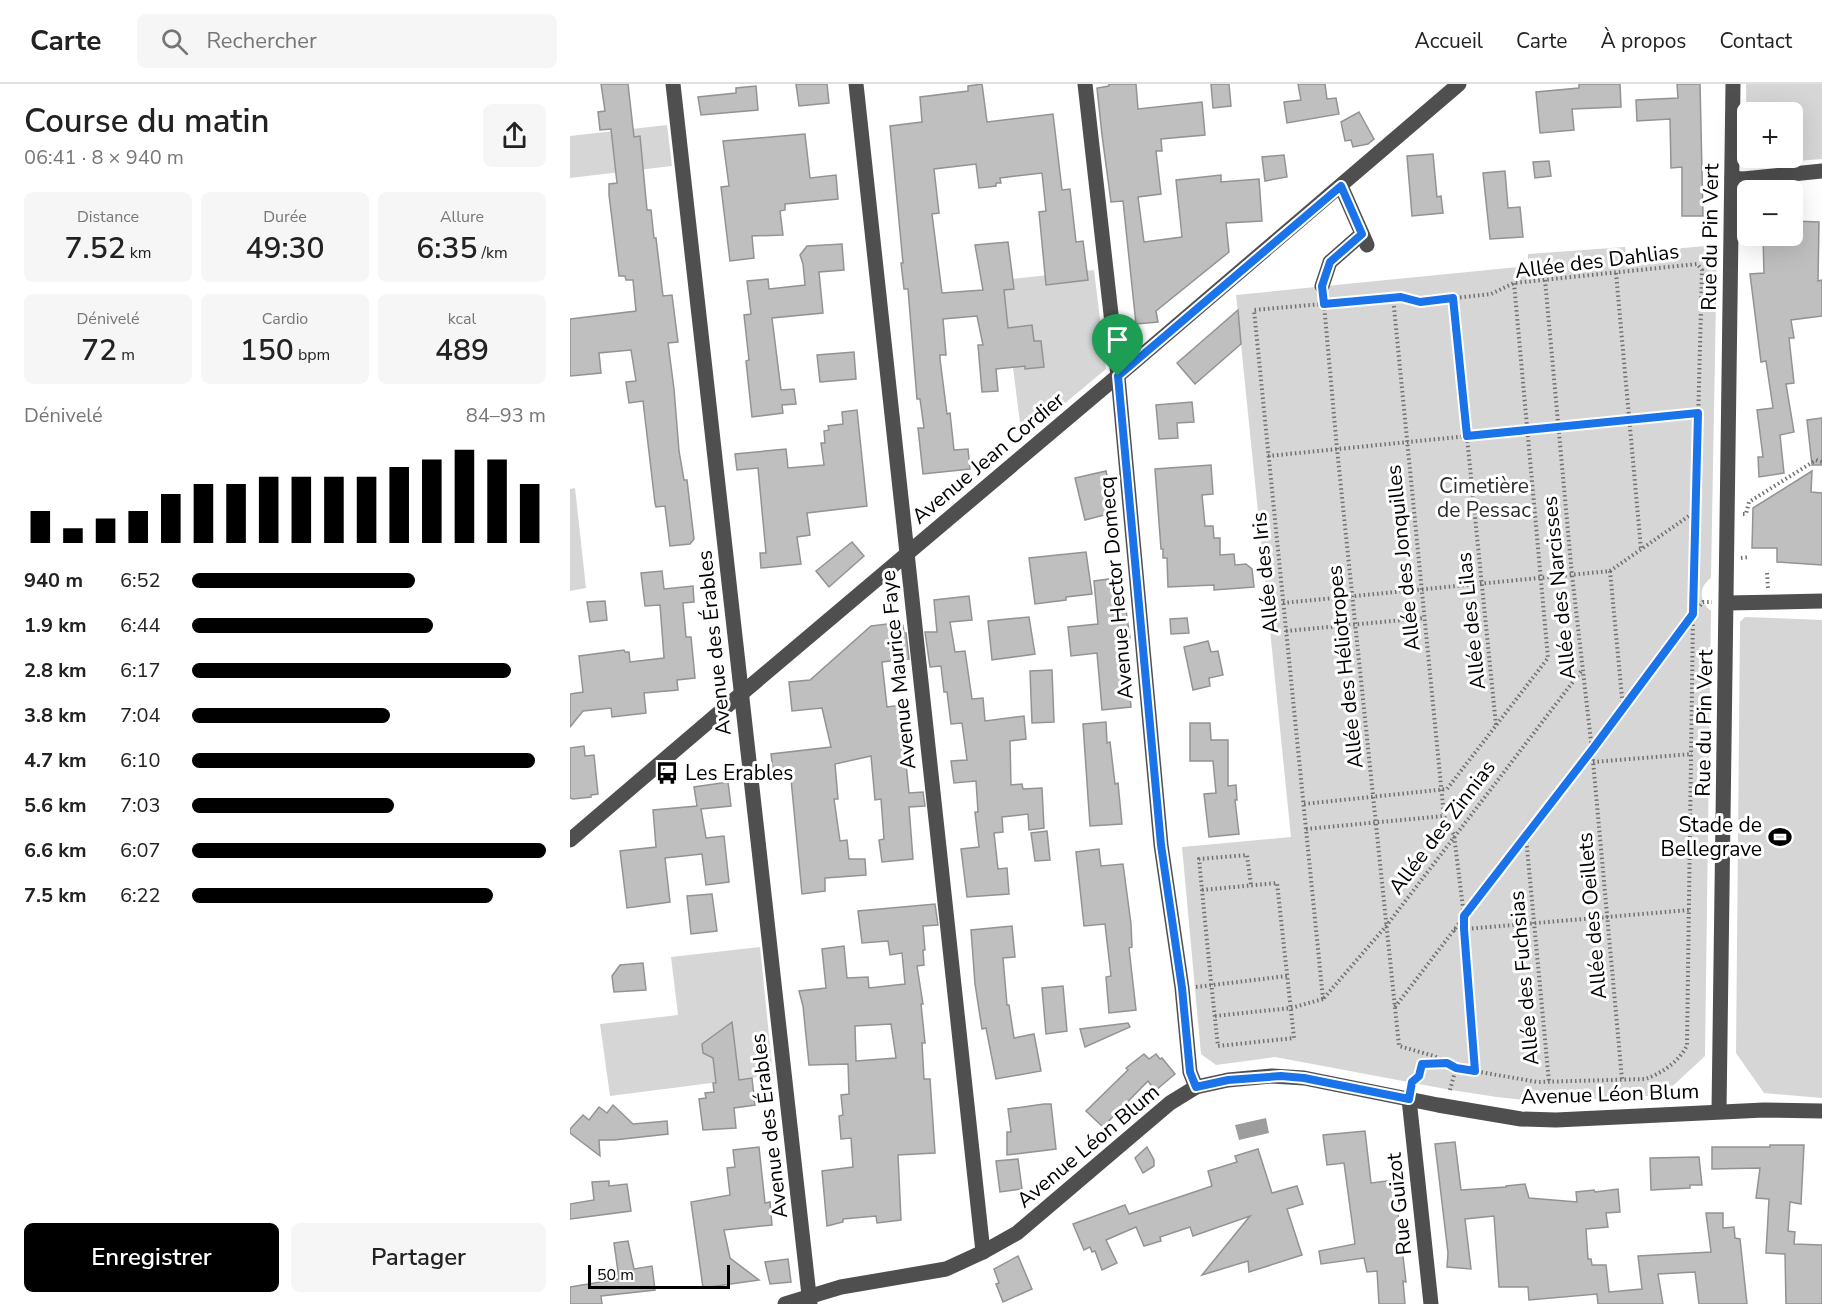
<!DOCTYPE html>
<html lang="fr">
<head>
<meta charset="utf-8">
<style>
  :root { --surface:#fff; --page:#f6f6f6; --text:#222; --muted:#767676; --line:#e0e0e0; --accent:#000 }
  body { margin:0; font-family:"Nunito Sans",sans-serif; background:var(--page); color:var(--text); height:100vh; display:flex; flex-direction:column; font-size:22px; white-space:nowrap }
  * { box-sizing:border-box; margin:0 }
  p { font-size:20px; color:var(--muted) }
  .icon { flex:none; width:33px; height:33px; fill:none; stroke:currentColor; stroke-width:2; stroke-linecap:round; stroke-linejoin:round }
  .map { position:relative; flex:1; overflow:hidden }
  .sheet { display:flex; flex-direction:column; background:var(--surface); width:570px }
  .sheet>* { flex:none }
  .controls { position:absolute; left:1167px; top:18px; display:grid; gap:12px }
  .controls a { display:grid; place-items:center; width:66px; height:66px; border-radius:9px; background:var(--surface); box-shadow:0 6px 24px #0002; font-size:30px }
  .scale { position:absolute; left:18px; bottom:15px; width:142px; box-sizing:border-box; padding-left:6px; border:3px solid #000; border-top:0; font-size:16px; line-height:21px; white-space:nowrap; color:#000; -webkit-text-stroke:4px #fff; paint-order:stroke }
  .pin { position:absolute; display:grid; place-items:center; width:51px; height:51px; color:#fff; margin:-62px -26px; border-radius:50% 50% 50% 0; rotate:-45deg; box-shadow:0 0 6px #0007 }
  .pin .icon { rotate:45deg }
  .round { display:grid; place-items:center; flex:none; width:63px; height:63px; border-radius:9px; background:var(--page) }
  .summary { display:flex; align-items:center; justify-content:space-between; height:102px; padding:0 24px }
  h1 { font-size:33px; font-weight:600; line-height:45px }
  .figures { display:grid; grid-template-columns:repeat(3,1fr); gap:9px; height:102px; padding:6px 24px }
  .figures div { display:grid; align-content:center; border-radius:9px; background:var(--page); text-align:center }
  .figures b { font-size:30px; font-weight:600 }
  .figures small { font-size:16px; font-weight:400 }
  .figures p { font-size:16px }
  .chart { height:168px; padding:12px 24px }
  .chart p { display:flex; justify-content:space-between }
  .chart svg { width:100%; height:108px; margin-top:6px; stroke:var(--accent); stroke-width:6 }
  .cta { display:flex; gap:12px; margin-top:auto; padding:12px 24px }
  .cta a { flex:1; height:69px; border-radius:9px; background:var(--accent); color:#fff; font-size:24px; font-weight:600; line-height:69px; text-align:center }
  .cta a+a { background:var(--page); color:var(--text) }
  ul { padding:0 24px; list-style:none; font-size:20px }
  li { display:grid; grid-template-columns:96px 72px 1fr; align-items:center; height:45px }
  li i { height:15px; border-radius:8px; background:var(--accent) }
  header { display:flex; align-items:center; gap:36px; box-sizing:border-box; height:84px; padding:0 30px; background:var(--surface); border-bottom:2px solid var(--line) }
  header strong { font-size:28px }
  nav { display:flex; gap:33px; margin-inline-start:auto; font-size:21px }
  .search { width:420px; height:54px; background:var(--page); display:flex; align-items:center; gap:15px; box-sizing:border-box; padding:0 21px; border-radius:9px; color:var(--muted); font-size:22px }
  main { display:flex; flex:1; min-height:0 }
  .map>svg:first-child { display:block }
</style>
</head>
<body>
<header>
<strong>Carte</strong>
<div class="search"><svg class="icon" aria-label="search" viewBox="0 0 24 24"><circle cx="10" cy="10" r="6"/><path d="M15 15l6 6"/></svg>Rechercher</div>
<nav><a>Accueil</a><a>Carte</a><a>À propos</a><a>Contact</a></nav>
</header>
<main>
<section class="sheet">
<div class="summary"><div><h1>Course du matin</h1><p>06:41 · 8 × 940 m</p></div><a class="round"><svg class="icon" aria-label="share" viewBox="0 0 24 24"><path d="M12 15V3M7 8l5-5 5 5M5 13v7h14v-7"/></svg></a></div>
<div class="figures">
<div><p>Distance</p><b>7.52<small> km</small></b></div>
<div><p>Durée</p><b>49:30</b></div>
<div><p>Allure</p><b>6:35<small> /km</small></b></div>
</div>
<div class="figures">
<div><p>Dénivelé</p><b>72<small> m</small></b></div>
<div><p>Cardio</p><b>150<small> bpm</small></b></div>
<div><p>kcal</p><b>489</b></div>
</div>
<div class="chart"><p><span>Dénivelé</span>84–93 m</p>
<svg viewBox="0 0 160 44" preserveAspectRatio="none"><path d="M5 44V31M15 44V38M25 44V34M35 44V31M45 44V24M55 44V20M65 44V20M75 44V17M85 44V17M95 44V17M105 44V17M115 44V13M125 44V10M135 44V6M145 44V10M155 44V20"/></svg>
</div>
<ul>
<li><b>940 m</b>6:52<i style="width:63%"></i></li>
<li><b>1.9 km</b>6:44<i style="width:68%"></i></li>
<li><b>2.8 km</b>6:17<i style="width:90%"></i></li>
<li><b>3.8 km</b>7:04<i style="width:56%"></i></li>
<li><b>4.7 km</b>6:10<i style="width:97%"></i></li>
<li><b>5.6 km</b>7:03<i style="width:57%"></i></li>
<li><b>6.6 km</b>6:07<i style="width:100%"></i></li>
<li><b>7.5 km</b>6:22<i style="width:85%"></i></li>
</ul>
<div class="cta"><a>Enregistrer</a><a>Partager</a></div>
</section>
<div class="map">
<svg width="1252" height="1220" viewBox="0 0 1252 1220">
  <rect width="100%" height="100%" fill="#fff"/>
  <g fill="#d6d6d6">
    <polygon points="1176,0 1252,0 1252,75 1189,80 1182,74 1222,74 1222,28 1178,28 1177,69"/>
    <polygon points="97,41 102,82 0,94 0,52"/>
    <path d="M1147,161L1141,494C1128,503 1129,518 1141,527L1135,972L1093,1011L973,1018L927,1013L881,1006L705,973L646,981L631,970L612,763L721,753L666,211L958,182V170L1055,163L1056,169Z"/>
    <polygon points="524,186 536,285 452,355 432,196"/>
    <polygon points="5,404 16,504 0,507 0,405"/>
    <polygon points="1175,533 1252,536 1252,1014 1194,1009 1166,969 1170,538"/>
    <polygon points="190,863 203,991 40,1012 30,940 108,931 101,873"/>
  </g>
  <polygon fill="#9d9d9d" points="696,1034 699,1049 669,1056 665,1041"/>
  <g fill="#bfbfbf" stroke="#939393" stroke-width="1.5" fill-rule="evenodd">
    <polygon points="31,0 58,0 64,53 70,52 77,126 81,126 84,154 86,154 93,212 102,211 108,258 98,259 104,305 109,367 114,396 117,396 124,455 120,460 100,462 95,422 86,423 85,419 73,317 59,319 56,298 66,297 61,266 29,269 31,289 0,292 0,235 66,227 63,196 56,196 55,192 49,192 39,111 39,100 47,99 41,45 30,46 28,28 35,27"/>
    <polygon points="226,0 257,0 259,19 229,22"/>
    <polygon points="412,0 417,38 483,30 492,106 500,105 506,158 513,157 518,196 476,201 469,128 476,127 472,89 430,94 431,99 426,99 426,102 409,104 406,80 364,85 369,129 362,130 372,209 413,206 405,161 438,158 444,205 434,206 438,244 462,241 464,257 471,257 474,283 455,285 455,282 426,285 428,307 412,308 408,261 413,261 407,232 373,235 376,271 370,271 370,275 377,330 380,329 384,366 398,365 400,385 353,390 348,344 354,344 350,315 347,315 338,205 334,205 331,179 333,179 320,42 352,38 350,13 398,7 398,2"/>
    <polygon points="539,0 566,0 568,25 632,18 635,51 591,55 592,67 586,67 591,110 568,113 574,158 612,153 606,96 651,91 651,98 689,95 692,137 656,139 659,168 586,227 588,238 566,240 553,117 541,118 532,51 527,4 539,2"/>
    <polygon points="641,0 659,0 661,22 643,24"/>
    <polygon points="728,0 755,0 757,15 766,14 769,30 717,39 714,18 731,16"/>
    <polygon points="1009,0 1050,0 1051,23 1002,25 1004,46 970,49 966,8 1009,4"/>
    <polygon points="1107,0 1130,0 1133,132 1112,132 1112,83 1101,84 1100,35 1067,37 1066,16 1108,14"/>
    <polygon points="186,2 188,26 131,31 128,13 166,9 166,4"/>
    <polygon points="789,28 804,55 798,60 783,63 781,56 775,57 771,38"/>
    <polygon points="235,50 240,94 266,91 268,115 215,120 215,126 210,127 213,151 182,152 184,174 160,177 151,103 159,102 153,57"/>
    <polygon points="863,70 867,113 871,112 873,129 842,132 837,72"/>
    <polygon points="714,71 717,93 695,97 692,73"/>
    <polygon points="979,77 981,92 965,94 963,78"/>
    <polygon points="935,87 938,124 950,123 953,153 920,155 913,89"/>
    <polygon points="1222,137 1249,138 1248,197 1252,196 1252,232 1221,236 1224,254 1219,254 1224,299 1216,300 1224,348 1210,351 1214,389 1189,393 1188,373 1193,373 1187,326 1203,324 1196,277 1191,278 1180,190 1194,189 1193,152 1222,152"/>
    <polygon points="272,160 274,186 249,188 253,229 202,234 211,306 224,305 226,320 212,321 213,329 182,333 176,277 179,276 174,231 181,230 177,197 198,195 199,205 235,201 233,180 230,171 237,162"/>
    <polygon points="668,226 671,260 625,300 607,279"/>
    <polygon points="284,268 286,295 250,298 247,271"/>
    <polygon points="622,318 624,338 607,339 608,354 589,355 586,321"/>
    <polygon points="287,326 297,422 237,429 240,451 227,453 231,480 191,484 190,469 196,469 188,384 167,386 165,370 216,365 218,384 254,381 251,359 255,359 254,347 259,346 258,342 273,340 272,328"/>
    <polygon points="1252,334 1252,381 1242,381 1237,336"/>
    <polygon points="641,381 643,410 632,411 635,442 643,442 644,454 650,454 650,471 664,470 665,481 676,480 682,485 684,503 644,506 644,501 598,503 597,474 593,474 593,465 591,465 585,385"/>
    <polygon points="536,387 543,418 539,419 542,429 515,436 505,394"/>
    <polygon points="1242,387 1241,408 1252,409 1252,481 1207,478 1207,464 1182,464 1183,424"/>
    <polygon points="282,458 294,472 259,503 246,487"/>
    <polygon points="516,468 522,510 496,513 496,516 465,520 459,474"/>
    <polygon points="92,487 94,505 123,502 124,518 113,519 116,553 121,553 125,594 107,596 108,606 74,609 76,629 42,633 41,624 13,627 0,643 0,610 13,608 9,572 54,566 55,568 59,568 60,578 94,574 90,521 75,522 71,489"/>
    <polygon points="546,494 547,513 554,512 560,554 555,554 561,623 532,626 527,569 501,572 498,543 528,540 524,497"/>
    <polygon points="399,512 402,536 380,538 385,568 395,567 402,615 413,614 415,637 454,632 456,655 440,657 441,701 452,700 453,705 472,704 474,744 459,746 458,730 432,733 433,748 424,749 428,785 437,784 439,810 397,813 391,765 409,763 405,728 408,728 406,697 384,699 381,677 397,676 392,639 381,640 377,608 374,608 371,582 360,583 355,548 367,548 364,516"/>
    <polygon points="35,517 37,536 20,538 17,518"/>
    <polygon points="459,533 465,570 422,576 418,537"/>
    <polygon points="617,534 619,549 601,550 600,535"/>
    <polygon points="325,539 325,542 333,541 334,549 336,549 339,575 312,578 317,623 331,621 333,640 332,640 339,709 353,708 355,722 339,723 343,775 312,778 309,756 314,755 311,715 305,716 301,672 265,680 268,715 264,715 270,757 277,756 279,775 295,775 296,791 255,794 255,807 232,810 220,685 203,686 201,670 261,663 252,624 222,627 219,598 240,596 301,542"/>
    <polygon points="638,557 641,568 648,567 653,591 639,594 640,602 623,606 614,563"/>
    <polygon points="482,586 484,638 462,639 460,587"/>
    <polygon points="536,638 537,659 540,658 545,700 548,699 552,740 520,742 513,640"/>
    <polygon points="620,639 640,639 641,656 658,656 658,702 666,701 667,716 665,716 669,750 639,753 634,710 646,709 643,677 620,677"/>
    <polygon points="14,662 15,672 24,671 28,710 21,711 21,713 3,715 0,714 0,664"/>
    <polygon points="158,698 161,722 131,725 136,754 154,752 159,798 136,801 132,770 95,774 100,818 57,824 50,767 86,763 83,726 127,722 124,703"/>
    <polygon points="477,747 480,776 465,777 461,749"/>
    <polygon points="529,765 531,782 553,780 561,840 562,863 559,864 566,926 539,929 536,893 541,892 535,840 514,842 506,768"/>
    <polygon points="142,810 147,847 121,850 117,812"/>
    <path d="M365,820L368,841L353,842L355,866H353L354,881L347,882L353,920H351L355,959H352L354,995H360L365,1069L328,1071L331,1136L307,1139L306,1132L273,1135V1138L257,1142L252,1087L283,1083L281,1054L271,1055L269,1032L273,1031L271,1011L279,1010L278,980L239,981L233,922L229,907L256,904L252,865L274,862L277,894L298,893L299,904L335,900L332,869L320,871L318,857L292,859L288,827ZM321,940L326,974L286,977L285,942Z"/>
    <polygon points="442,842 445,873 433,874 437,921 439,921 444,954 464,950 471,987 426,995 416,944 412,945 405,900 401,846"/>
    <polygon points="73,879 76,906 44,908 42,892 50,881"/>
    <polygon points="493,902 497,947 476,950 472,904"/>
    <polygon points="162,938 169,996 182,994 185,1021 164,1024 166,1044 133,1046 129,1015 136,1014 135,1009 144,1008 143,999 146,999 143,974 133,969 132,960"/>
    <polygon points="558,939 560,943 515,963 510,945"/>
    <polygon points="574,970 579,975 586,970 590,975 592,974 605,990 585,1007 578,997 533,1043 516,1027 558,986 556,984"/>
    <polygon points="474,1020 481,1020 486,1065 437,1071 437,1048 441,1048 438,1025"/>
    <polygon points="43,1021 63,1040 97,1037 98,1050 44,1056 29,1056 30,1072 0,1049 0,1045 13,1031 19,1036 29,1023 37,1029"/>
    <polygon points="795,1047 801,1099 824,1096 836,1198 833,1197 835,1220 809,1220 807,1187 797,1188 794,1174 751,1180 749,1167 785,1160 774,1079 757,1081 753,1051"/>
    <polygon points="885,1058 891,1106 936,1103 936,1102 955,1100 959,1114 1007,1118 1006,1108 1024,1106 1025,1108 1048,1105 1050,1128 1036,1129 1038,1143 1016,1145 1018,1175 1021,1175 1022,1181 1036,1181 1039,1208 1072,1205 1068,1172 1141,1168 1136,1129 1153,1129 1153,1144 1164,1143 1165,1154 1170,1155 1177,1220 1129,1220 1125,1188 1088,1190 1093,1220 1028,1220 1027,1210 959,1216 958,1203 929,1203 924,1132 895,1135 901,1185 877,1183 878,1169 865,1060"/>
    <polygon points="1200,1061 1234,1061 1231,1120 1220,1118 1218,1147 1225,1148 1224,1160 1252,1161 1252,1220 1216,1220 1215,1170 1196,1169 1199,1115 1186,1114 1190,1084 1142,1085 1142,1063 1200,1063"/>
    <polygon points="189,1063 195,1119 200,1118 202,1141 154,1146 160,1174 189,1196 133,1204 121,1118 160,1111 157,1084 165,1083 163,1066"/>
    <polygon points="577,1063 584,1076 584,1082 573,1089 565,1074"/>
    <polygon points="688,1065 702,1109 727,1102 733,1120 717,1125 732,1171 679,1188 678,1177 632,1191 680,1132 623,1152 620,1143 590,1153 591,1157 574,1162 566,1143 536,1156 547,1179 532,1186 525,1167 522,1168 520,1163 514,1166 503,1140 555,1121 559,1130 642,1102 638,1087 667,1078 665,1072"/>
    <polygon points="1129,1073 1132,1101 1120,1101 1120,1104 1081,1106 1080,1074"/>
    <polygon points="448,1075 452,1105 430,1108 426,1077"/>
    <polygon points="39,1097 39,1102 57,1100 61,1127 0,1135 0,1120 24,1116 22,1098"/>
    <polygon points="58,1157 64,1185 82,1182 85,1206 31,1212 32,1220 0,1220 0,1203 49,1195 44,1159"/>
    <polygon points="448,1172 462,1205 433,1218 426,1200 429,1199 424,1185"/>
    <polygon points="218,1175 221,1198 200,1200 195,1178"/>
  </g>
  <g fill="none" stroke-linecap="round" stroke-linejoin="round">
    <g stroke="#717171" stroke-width="4" stroke-dasharray="1.5 3" stroke-linecap="butt">
      <polyline points="1046,189 1071,465"/>
      <polyline points="975,196 1002,491 1022,666 1052,995"/>
      <polyline points="823,213 874,732"/>
      <polyline points="883,214 926,641"/>
      <polyline points="698,372 1128,329"/>
      <polyline points="1173,430 1176,430 1179,418 1246,376 1252,378"/>
      <polyline points="1171,474 1179,473"/>
      <polyline points="1040,487 1053,624"/>
      <polyline points="1197,489 1198,504"/>
      <polyline points="713,519 1040,487 1126,427"/>
      <polyline points="716,547 854,534"/>
      <polyline points="1023,678 1122,670"/>
      <polyline points="734,720 877,705 978,574 944,199"/>
      <polyline points="736,745 874,732 884,751 894,832 894,845 905,987"/>
      <polyline points="956,753 979,998"/>
      <path d="M632,806L707,799L724,954L648,962C641,900 635,837 629,775L677,771L681,801"/>
      <polyline points="884,846 1119,826"/>
      <polyline points="626,903 717,892"/>
      <polyline points="754,914 817,841 1012,586"/>
      <path d="M753,915L684,226L831,213L850,218L921,210L944,199L1127,180L1132,186L1123,530L1117,961C1110,977 1091,990 1075,995L968,998L886,984L864,972L829,962L767,365L754,220V216"/>
      <polyline points="825,923 1022,666 1123,530 1133,518 1142,518"/>
      <polyline points="645,932 721,924 753,915"/>
      <polyline points="842,1000 849,992 852,980 876,979"/>
      <polyline points="880,1006 886,984"/>
    </g>
    <g stroke="#4f4f4f" stroke-width="15">
      <polyline points="103,0 240,1220"/>
      <polyline points="286,0 413,1168"/>
      <polyline points="515,0 548,292 591,761 612,904 620,988 626,1003"/>
      <polyline points="1162,94 1173,95 1252,87"/>
      <polyline points="771,102 797,161"/>
      <polyline points="752,202 760,178 792,150"/>
      <polyline points="1157,519 1252,517"/>
      <polyline points="0,756 171,610 563,279 889,0"/>
      <polyline points="839,1015 861,1220"/>
      <polyline points="1149,1027 1163,0"/>
      <polyline points="215,1220 271,1203 376,1185 413,1168 447,1149 600,1019 626,1003 658,996 702,992 734,994 868,1021 951,1035 986,1036 1194,1026 1252,1027"/>
    </g>
  </g>
  <g fill="none" stroke-linecap="round" stroke-linejoin="round">
    <g stroke="#fff" stroke-width="12">
      <polygon id="route" points="771,102 792,150 760,178 752,202 754,220 831,213 850,218 883,214 897,352 1128,329 1123,530 1022,666 894,832 894,845 905,987 886,984 877,979 852,980 849,992 842,998 839,1015 734,994 711,992 658,996 626,1003 620,988 612,904 591,761 548,292"/>
    </g>
    <use href="#route" stroke="#1a73e8" stroke-width="8"/>
  </g>
  <defs>
    <g id="bus-bare" transform="scale(1.8)"><path d="M-5-6H5V4H4V6H2V4H-2V6H-4V4H-5ZM-3.5-4V0h7V-4ZM-3.5 1.2v1.5H-2V1.2ZM2 1.2v1.5H3.5V1.2Z" fill="#000" stroke="#fff" stroke-width="2.5" paint-order="stroke"/></g>
    <g id="stadium-bare" transform="scale(1.8)"><path d="M0-5a6.5 5 0 1 0 0 10a6.5 5 0 1 0 0-10ZM-3.5-1.8h7v3.6h-7Z" fill="#000" stroke="#fff" stroke-width="2.5" paint-order="stroke"/></g>
  </defs>
  <g fill-rule="evenodd">
    <use href="#bus-bare" x="97" y="689"/>
    <use href="#stadium-bare" x="1210" y="753"/>
  </g>
  <g text-anchor="middle" stroke-width="6" stroke-linejoin="round" paint-order="stroke">
    <g font-size="21" fill="#000" stroke="#fff">
      <text transform="translate(1140 153) rotate(-89)" y="7">Rue du Pin Vert</text>
      <text transform="translate(1027 177) rotate(-7)" y="7">Allée des Dahlias</text>
      <text transform="translate(418 374) rotate(-40)" y="7">Avenue Jean Cordier</text>
      <text transform="translate(833 474) rotate(-96)" y="7">Allée des Jonquilles</text>
      <text transform="translate(695 489) rotate(-96)" y="7">Allée des Iris</text>
      <text transform="translate(546 504) rotate(-95)" y="7">Avenue Hector Domecq</text>
      <text transform="translate(989 504) rotate(-96)" y="7">Allée des Narcisses</text>
      <text transform="translate(901 537) rotate(-96)" y="7">Allée des Lilas</text>
      <text transform="translate(144 559) rotate(-96)" y="7">Avenue des Érables</text>
      <text transform="translate(775 583) rotate(-96)" y="7">Allée des Héliotropes</text>
      <text transform="translate(328 586) rotate(-96)" y="7">Avenue Maurice Faye</text>
      <text transform="translate(1134 639) rotate(-89)" y="7">Rue du Pin Vert</text>
      <text transform="translate(872 743) rotate(-53)" y="7">Allée des Zinnias</text>
      <text transform="translate(1022 832) rotate(-95)" y="7">Allée des Oeillets</text>
      <text transform="translate(954 894) rotate(-95)" y="7">Allée des Fuchsias</text>
      <text transform="translate(1040 1010) rotate(-2)" y="7">Avenue Léon Blum</text>
      <text transform="translate(199 1042) rotate(-97)" y="7">Avenue des Érables</text>
      <text transform="translate(518 1062) rotate(-40)" y="7">Avenue Léon Blum</text>
      <text transform="translate(829 1120) rotate(-96)" y="7">Rue Guizot</text>
    </g>
    <g font-size="21" fill="#2d2d2d" stroke="#fff">
      <text x="914" y="409">Cimetière<tspan x="914" dy="24">de Pessac</tspan></text>
    </g>
    <g font-size="21" fill="#000" stroke="#fff" text-anchor="start">
      <text x="115" y="696">Les Erables</text>
      <text x="1192" y="748" text-anchor="end">Stade de<tspan x="1192" dy="24">Bellegrave</tspan></text>
    </g>
  </g>
</svg>
<div class="controls">
<a>+</a>
<a>−</a>
</div>
<div class="scale">50 m</div>
<div class="pin" style="left:548px;top:292px;background:#1e9e55"><svg class="icon" aria-label="arrive" viewBox="0 0 24 24"><path d="M6 21V4h12l-3 4 3 4H6"/></svg></div>
</div>
</main>
</body>
</html>
